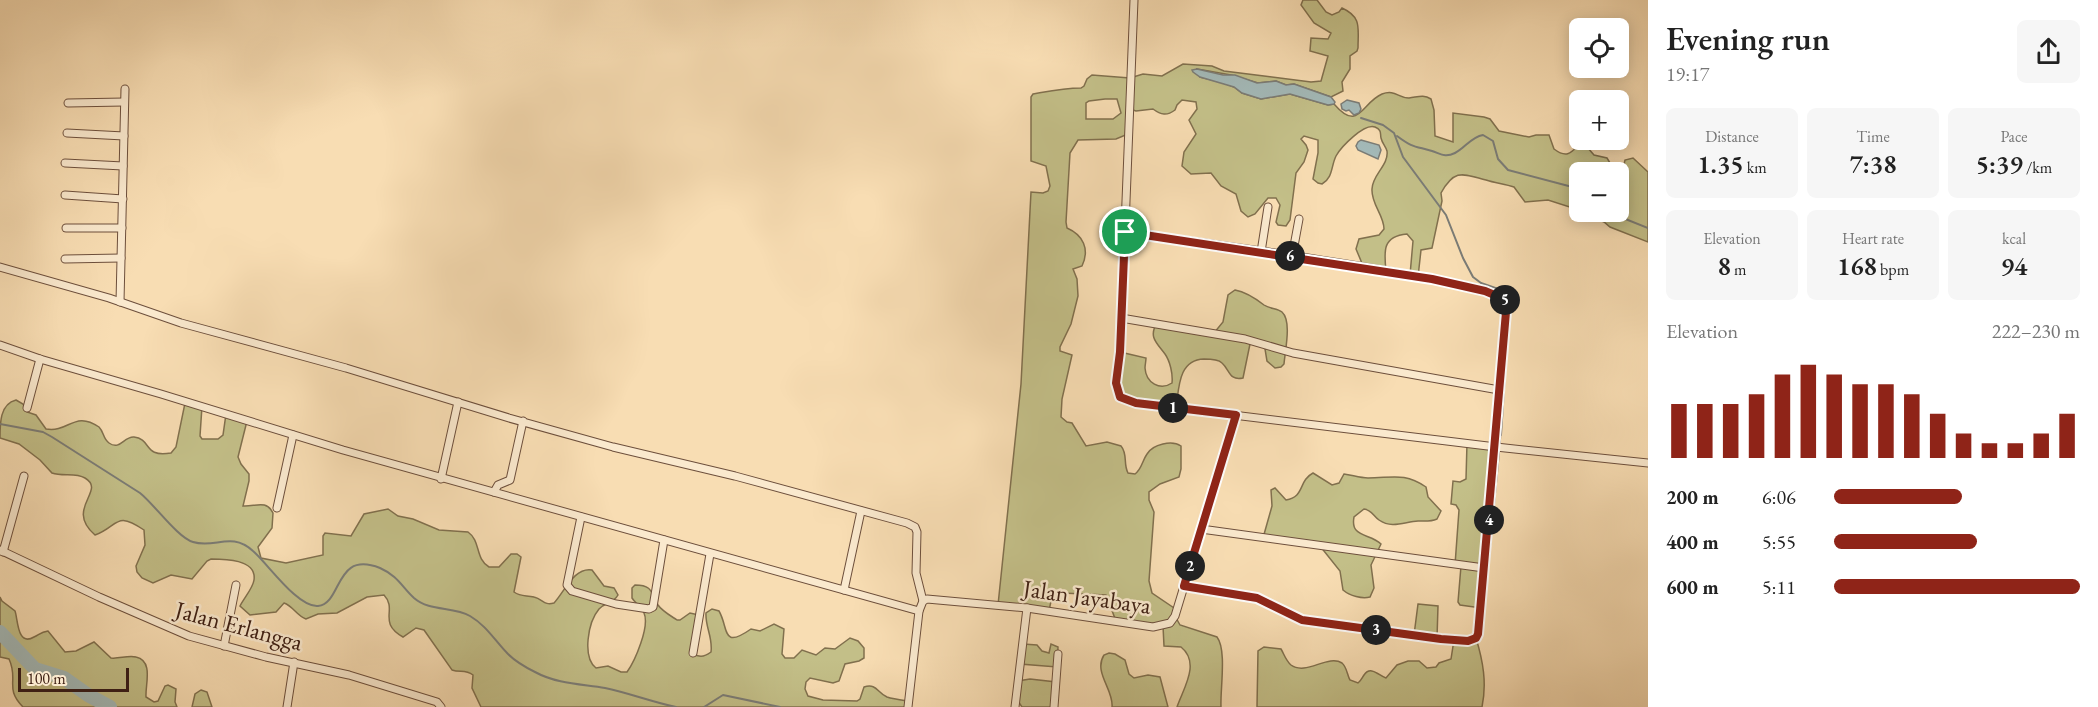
<!DOCTYPE html>
<html lang="en">
<head>
<meta charset="utf-8">
<style>
  :root { --surface:#fff; --page:#f6f6f6; --text:#222; --muted:#767676; --accent:#8f2418 }
  body { margin:0; font-family:"EB Garamond",serif; background:var(--page); color:var(--text); height:100vh; display:flex; flex-direction:column; font-size:22px; white-space:nowrap }
  * { box-sizing:border-box; margin:0 }
  p { font-size:20px; color:var(--muted) }
  .icon { flex:none; width:33px; height:33px; fill:none; stroke:currentColor; stroke-width:2; stroke-linecap:round; stroke-linejoin:round }
  .map { position:relative; flex:1; overflow:hidden }
  .sheet { display:flex; flex-direction:column; background:var(--surface); width:450px }
  .sheet>* { flex:none }
  .tools { position:absolute; left:1569px; top:18px; display:grid; gap:12px }
  .tools a { display:grid; place-items:center; width:60px; height:60px; border-radius:9px; background:var(--surface); box-shadow:0 3px 15px #0003; font-size:30px }
  .scale { position:absolute; left:18px; bottom:15px; width:111px; box-sizing:border-box; padding-left:6px; border:3px solid #3f2014; border-top:0; font-size:16px; line-height:21px; white-space:nowrap; color:#3f2014; -webkit-text-stroke:4px #fae9ce; paint-order:stroke }
  .pin { position:absolute; display:grid; place-items:center; width:51px; height:51px; color:#fff; margin:-26px; border:3px solid #fff; border-radius:50%; box-shadow:0 2px 6px #0007 }
  .km { position:absolute; width:30px; height:30px; margin:-15px; border-radius:50%; background:#222; color:#fff; font-size:16px; line-height:30px; text-align:center }
  .round { display:grid; place-items:center; flex:none; width:63px; height:63px; border-radius:9px; background:var(--page) }
  .summary { display:flex; align-items:center; justify-content:space-between; height:102px; padding:0 18px }
  h1 { font-size:33px; font-weight:600; line-height:45px }
  .metrics { display:grid; grid-template-columns:repeat(3,1fr); gap:9px; height:102px; padding:6px 18px }
  .metrics div { display:grid; align-content:center; border-radius:9px; background:var(--page); text-align:center }
  .metrics b { font-size:26px; font-weight:600 }
  .metrics small { font-size:16px; font-weight:400 }
  .metrics p { font-size:16px }
  .chart { height:168px; padding:12px 18px }
  .chart p { display:flex; justify-content:space-between }
  .chart svg { width:100%; height:108px; margin-top:6px; stroke:var(--accent); stroke-width:6 }
  ul { padding:0 18px; list-style:none; font-size:20px }
  li { display:grid; grid-template-columns:96px 72px 1fr; align-items:center; height:45px }
  li i { height:15px; border-radius:8px; background:var(--accent) }
  main { display:flex; flex:1; min-height:0 }
  .map>svg:first-child { display:block }
</style>
</head>
<body>
<main>
<div class="map">
<svg width="1648" height="707" viewBox="0 0 1648 707">
  <rect width="100%" height="100%" fill="#f8ddb3"/>
  <filter id="stains"><feTurbulence type="fractalNoise" baseFrequency=".00333" numOctaves="4"/><feColorMatrix values="0 0 0 0 .2 0 0 0 0 .09 0 0 0 0 .02 0 0 0 .5 -.17"/></filter>
  <radialGradient id="worn" r=".72"><stop offset=".6" stop-color="#630" stop-opacity="0"/><stop offset="1" stop-color="#630" stop-opacity=".3"/></radialGradient>
  <g fill="#c3bf88" stroke="#81704e" stroke-width="1.5" fill-rule="evenodd">
    <path d="M1303,0H1317L1326,12L1332,15L1339,12L1342,8C1362,17 1358,28 1358,48L1357,51L1350,56V69L1342,82L1343,91L1331,97L1294,84L1286,85L1276,81L1258,83L1231,75L1197,69L1200,77L1221,82L1234,87L1242,93L1261,99L1290,94L1328,105L1334,104C1359,133 1361,103 1382,94C1395,89 1398,98 1409,98C1418,97 1423,94 1431,99L1434,110L1435,136L1453,142V113L1484,117L1490,119L1499,131L1529,137L1536,135H1549L1554,149C1566,158 1570,154 1579,145L1587,147L1594,155L1607,158L1610,163L1609,172H1580L1579,210L1548,200L1525,202L1514,187C1505,184 1495,183 1486,180C1463,174 1455,168 1441,193L1442,201L1432,248L1421,250L1418,277L1410,275L1413,241L1407,234C1382,236 1384,252 1386,271L1364,268L1356,249L1359,239L1379,235L1384,229C1384,215 1371,204 1372,189C1372,175 1389,165 1387,151C1386,147 1382,143 1381,138C1380,133 1382,130 1375,127C1364,123 1341,147 1336,156C1331,166 1333,178 1322,184L1318,183L1313,179L1318,153V140L1304,136L1301,139L1306,145L1308,150L1304,162L1296,173L1290,220L1286,226L1278,225L1276,222L1280,205L1276,198H1268L1255,214L1248,217L1241,211L1236,194L1221,186L1211,173L1191,174L1182,166L1184,152L1196,134L1189,120L1197,109L1196,102L1182,100L1177,105L1175,110C1167,116 1161,115 1153,109L1136,111L1130,109L1128,134L1116,139L1078,140L1070,153L1066,222L1067,228C1083,235 1090,249 1082,266L1073,269L1077,279L1078,296L1071,324L1060,347V351L1072,355L1062,399L1061,417L1067,422L1072,423L1086,446L1107,442L1121,446C1128,454 1123,464 1128,473L1135,474C1142,469 1142,461 1147,454C1153,444 1172,440 1181,446V469L1179,477L1160,484L1149,492V500L1154,512L1149,581L1152,593L1177,610L1175,616L1180,625L1217,637C1227,650 1220,690 1221,707H1177C1183,689 1201,663 1181,647L1164,646L1163,626L1116,621L1106,595L1062,593L1061,602L1051,601L1049,611L998,605L1021,384L1031,192L1043,193L1048,191L1050,186L1046,166L1031,161V97L1033,94C1050,91 1064,88 1081,88L1084,86L1087,79L1092,75L1130,78L1143,74L1162,76L1183,64L1212,66L1224,71L1311,82L1321,81L1328,56L1310,51L1311,38L1328,39L1331,33L1314,23L1301,5ZM1105,99H1117L1121,113L1113,119H1086V103L1089,101Z"/>
    <polygon points="1633,158 1648,172 1648,242 1610,227 1604,222 1582,212 1618,212 1619,178 1621,177 1625,160"/>
    <path d="M1235,290C1246,292 1255,298 1264,305C1270,309 1277,308 1282,312C1292,321 1285,351 1284,364L1281,367L1275,368L1267,361L1264,343L1250,344L1243,378C1229,381 1230,370 1222,363C1218,359 1209,359 1204,359C1178,360 1179,388 1176,408L1135,403L1117,391L1120,352L1146,358C1146,361 1145,365 1145,368C1146,383 1160,391 1172,383C1173,374 1170,361 1165,354C1157,343 1148,337 1157,323L1214,333L1223,322L1228,295Z"/>
    <path d="M16,400L23,404L27,412L36,415L46,429C69,433 74,410 99,427C104,432 103,439 109,443C120,451 124,436 134,437C152,439 143,458 171,453L176,447L185,403L202,406L200,436L202,439H218L223,435L226,414L247,421L238,457L241,464L249,474V481L243,506C255,507 266,499 273,513L272,528L258,547L261,558L286,563L323,555V536L325,533L351,536L364,514L388,509L398,516L413,519L439,530L468,532C481,541 475,559 489,567H499L511,554H517L521,557L514,592C521,597 526,595 534,597C543,599 544,606 554,603C565,591 574,567 592,570L604,586L614,588L618,595C613,604 605,602 599,609C588,622 582,657 596,668L608,666L621,672H627C635,661 650,626 644,613C642,607 635,603 632,598V588L635,585C653,585 651,593 658,605C662,611 671,616 677,620H680L690,613L699,615L691,653C699,657 703,658 711,652C713,637 705,627 706,613L712,609L719,611C729,628 721,650 751,629L760,631L774,624L784,629L782,654L785,658H794L802,650L816,655L825,648L835,649L850,638L858,641L864,648V658L859,661L845,664L839,681L833,683L810,678L806,682L805,689L808,696L823,700L857,701L860,699L864,687C877,683 877,693 887,697C893,699 901,700 908,701V707H481L472,688L473,675C465,669 460,673 452,670L424,630L416,628L403,637C377,622 398,610 384,595L367,597L337,613L318,614L306,619C297,616 293,606 284,603L276,612L250,615L240,606C244,598 253,588 254,580C257,559 224,559 211,559L207,561L192,579L171,575L153,583L142,578L137,572L136,566L145,545L144,530C115,510 119,526 95,535C64,508 107,491 85,478C75,472 63,477 52,473L40,460L19,444L0,438C0,423 0,404 16,400Z"/>
    <polygon points="1467,443 1496,447 1481,608 1460,605 1458,602 1461,566 1455,565 1459,510 1456,505 1451,504 1453,481 1460,482 1466,479"/>
    <path d="M1313,473L1332,485L1339,483L1344,474C1352,475 1360,478 1368,478C1392,478 1404,472 1426,487L1428,497L1441,511L1437,519C1430,522 1425,521 1418,521C1404,522 1392,529 1379,520C1373,516 1372,510 1364,509L1354,517C1350,538 1370,533 1381,544L1371,565L1374,588L1370,597C1362,599 1350,596 1343,590L1340,571L1320,546L1263,538L1272,506L1271,490L1275,488L1286,500C1305,497 1298,481 1313,473Z"/>
    <path d="M0,597L2,601L15,611C18,619 17,647 34,637C40,634 41,632 48,631L65,652L76,651L94,642L111,658C119,659 128,655 136,657C154,661 145,685 146,697L154,702L158,701L165,686L168,685L176,689L175,702L177,707H23C4,688 19,680 9,659L0,657Z"/>
    <polygon points="1418,604 1438,606 1437,638 1414,635"/>
    <path d="M1476,638C1483,661 1487,683 1482,707H1257L1258,651L1264,647L1281,649C1284,654 1286,661 1291,665C1306,676 1328,654 1342,663C1347,667 1347,675 1350,680L1358,683C1361,681 1362,678 1364,675C1371,665 1379,676 1386,678L1397,665L1408,661H1419L1427,668L1436,667L1439,663L1451,659L1454,640Z"/>
    <polygon points="1023,644 1037,645 1042,651 1049,653 1051,644 1058,647 1057,667 1020,664"/>
    <path d="M1109,653L1115,654L1125,660L1129,674L1134,678L1148,675L1160,677L1168,707H1112C1114,690 1093,672 1104,655Z"/>
    <polygon points="1030,679 1056,682 1054,707 1022,707 1016,698 1018,681"/>
    <polygon points="201,690 207,692 212,707 192,707 195,694"/>
  </g>
  <g fill="#a3b9b8" stroke="#7b7c76" stroke-width="1.5">
    <polygon points="1197,69 1223,75 1235,75 1257,83 1276,81 1286,85 1294,84 1331,97 1335,102 1334,104 1328,105 1290,94 1261,99 1242,93 1234,87 1200,77 1193,72 1192,70"/>
    <polygon points="1347,100 1359,103 1361,109 1359,113 1354,115 1349,110 1346,111 1342,109 1341,104"/>
    <polygon points="1361,140 1379,145 1381,150 1378,159 1358,150 1356,146 1358,142"/>
  </g>
  <g fill="none" stroke-linecap="round" stroke-linejoin="round">
    <g stroke="#7b7c76" stroke-width="2">
      <polyline points="1361,118 1383,125 1394,133 1403,157 1446,215 1463,258 1473,277 1481,283 1504,291 1510,298 1501,435"/>
      <path d="M1397,136C1413,148 1415,146 1432,151C1441,154 1445,158 1455,153C1465,148 1471,137 1483,135L1493,141L1498,159L1508,170L1580,189"/>
      <polyline points="1608,212 1648,228"/>
      <path d="M0,424L43,432L52,437L140,493C154,504 178,538 193,542C215,549 231,531 253,551C268,564 298,608 318,606C343,603 334,550 380,568C398,576 402,587 414,598C430,612 453,606 470,616C487,626 495,641 508,654C516,662 525,667 535,672C557,684 581,684 605,688C629,693 652,702 676,707"/>
      <polyline points="704,707 723,695 780,707"/>
    </g>
    <polyline stroke="#a3b9b8" stroke-width="14" points="0,632 35,669 64,678 88,695 110,707"/>
    <g stroke="#6d4f3c" stroke-width="9">
      <g id="street">
        <polyline points="1134,0 1120,352 1116,383 1120,397 1135,403 1496,447 1648,463"/>
        <polyline points="68,103 124,102"/>
        <polyline points="67,133 124,136"/>
        <polyline points="65,163 123,166"/>
        <polyline points="65,195 123,199"/>
        <polyline points="66,228 122,228"/>
        <path d="M1125,232C1174,239 1488,279 1506,302L1496,447L1478,634L1476,638L1468,641L1441,639L1302,620L1257,598L1184,587"/>
        <polyline points="1261,252 1268,207"/>
        <polyline points="1292,257 1299,219"/>
        <polyline points="65,259 121,258"/>
        <polyline points="0,267 109,298 181,323 346,368 509,418 613,447 735,476 907,523 915,527 917,532 916,573 923,601"/>
        <polyline points="120,302 125,89"/>
        <polyline points="1121,318 1245,339 1293,353 1499,390"/>
        <polyline points="0,345 40,359 161,394 343,450 919,611"/>
        <polyline points="27,408 40,359"/>
        <polyline points="441,479 458,402"/>
        <polyline points="494,492 498,485 510,480 523,421"/>
        <polyline points="277,508 293,435"/>
        <polyline points="581,517 567,585 572,591 616,604 649,609 653,607 664,540"/>
        <polyline points="1201,529 1484,568"/>
        <polyline points="0,550 99,597 189,636 266,657 349,675 437,702 441,707"/>
        <polyline points="3,552 24,476"/>
        <polyline points="844,590 861,511"/>
        <polyline points="224,646 236,585"/>
        <polyline points="693,653 710,554"/>
        <polyline points="287,707 294,662"/>
        <polyline points="908,707 919,611 923,601 927,599 1027,608 1153,627 1170,623 1175,616 1236,415"/>
        <polyline points="1015,707 1027,608"/>
        <polyline points="1054,707 1058,654"/>
      </g>
    </g>
    <use href="#street" stroke="#fae9ce" stroke-width="7"/>
  </g>
  <g fill="none" stroke-linecap="round" stroke-linejoin="round">
    <g stroke="#fff" stroke-width="12">
      <polygon id="route" points="1125,232 1432,279 1485,291 1504,299 1506,312 1478,634 1476,638 1468,641 1441,639 1302,620 1257,598 1184,586 1236,415 1136,403 1120,397 1116,383 1120,352"/>
    </g>
    <use href="#route" stroke="#8f2418" stroke-width="8"/>
  </g>
  <g text-anchor="middle" stroke-width="5" stroke-linejoin="round" paint-order="stroke">
    <g font-size="24" fill="#3f2014" stroke="#fae9ce">
      <text transform="translate(1087 597) rotate(8)" y="8">Jalan Jayabaya</text>
      <text transform="translate(239 626) rotate(15)" y="8">Jalan Erlangga</text>
    </g>
  </g>
  <rect width="100%" height="100%" filter="url(#stains)"/>
  <rect width="100%" height="100%" fill="url(#worn)"/>
</svg>
<div class="tools">
<a><svg class="icon" aria-label="locate" viewBox="0 0 24 24"><circle cx="12" cy="12" r="6"/><path d="M12 2v4M12 18v4M2 12h4M18 12h4"/></svg></a>
<a>+</a>
<a>−</a>
</div>
<div class="scale">100 m</div>
<div class="pin" style="left:1125px;top:232px;background:#1e9e55"><svg class="icon" aria-label="arrive" viewBox="0 0 24 24"><path d="M6 21V4h12l-3 4 3 4H6"/></svg></div>
<b class="km" style="left:1173px;top:408px">1</b>
<b class="km" style="left:1190px;top:566px">2</b>
<b class="km" style="left:1376px;top:630px">3</b>
<b class="km" style="left:1489px;top:520px">4</b>
<b class="km" style="left:1505px;top:300px">5</b>
<b class="km" style="left:1290px;top:256px">6</b>
</div>
<section class="sheet">
<div class="summary"><div><h1>Evening run</h1><p>19:17</p></div><a class="round"><svg class="icon" aria-label="share" viewBox="0 0 24 24"><path d="M12 15V3M7 8l5-5 5 5M5 13v7h14v-7"/></svg></a></div>
<div class="metrics">
<div><p>Distance</p><b>1.35<small> km</small></b></div>
<div><p>Time</p><b>7:38</b></div>
<div><p>Pace</p><b>5:39<small> /km</small></b></div>
</div>
<div class="metrics">
<div><p>Elevation</p><b>8<small> m</small></b></div>
<div><p>Heart rate</p><b>168<small> bpm</small></b></div>
<div><p>kcal</p><b>94</b></div>
</div>
<div class="chart"><p><span>Elevation</span>222–230 m</p>
<svg viewBox="0 0 160 44" preserveAspectRatio="none"><path d="M5 44V22M15 44V22M25 44V22M35 44V18M45 44V10M55 44V6M65 44V10M75 44V14M85 44V14M95 44V18M105 44V26M115 44V34M125 44V38M135 44V38M145 44V34M155 44V26"/></svg>
</div>
<ul>
<li><b>200 m</b>6:06<i style="width:52%"></i></li>
<li><b>400 m</b>5:55<i style="width:58%"></i></li>
<li><b>600 m</b>5:11<i style="width:100%"></i></li>
</ul>
</section>
</main>
</body>
</html>
